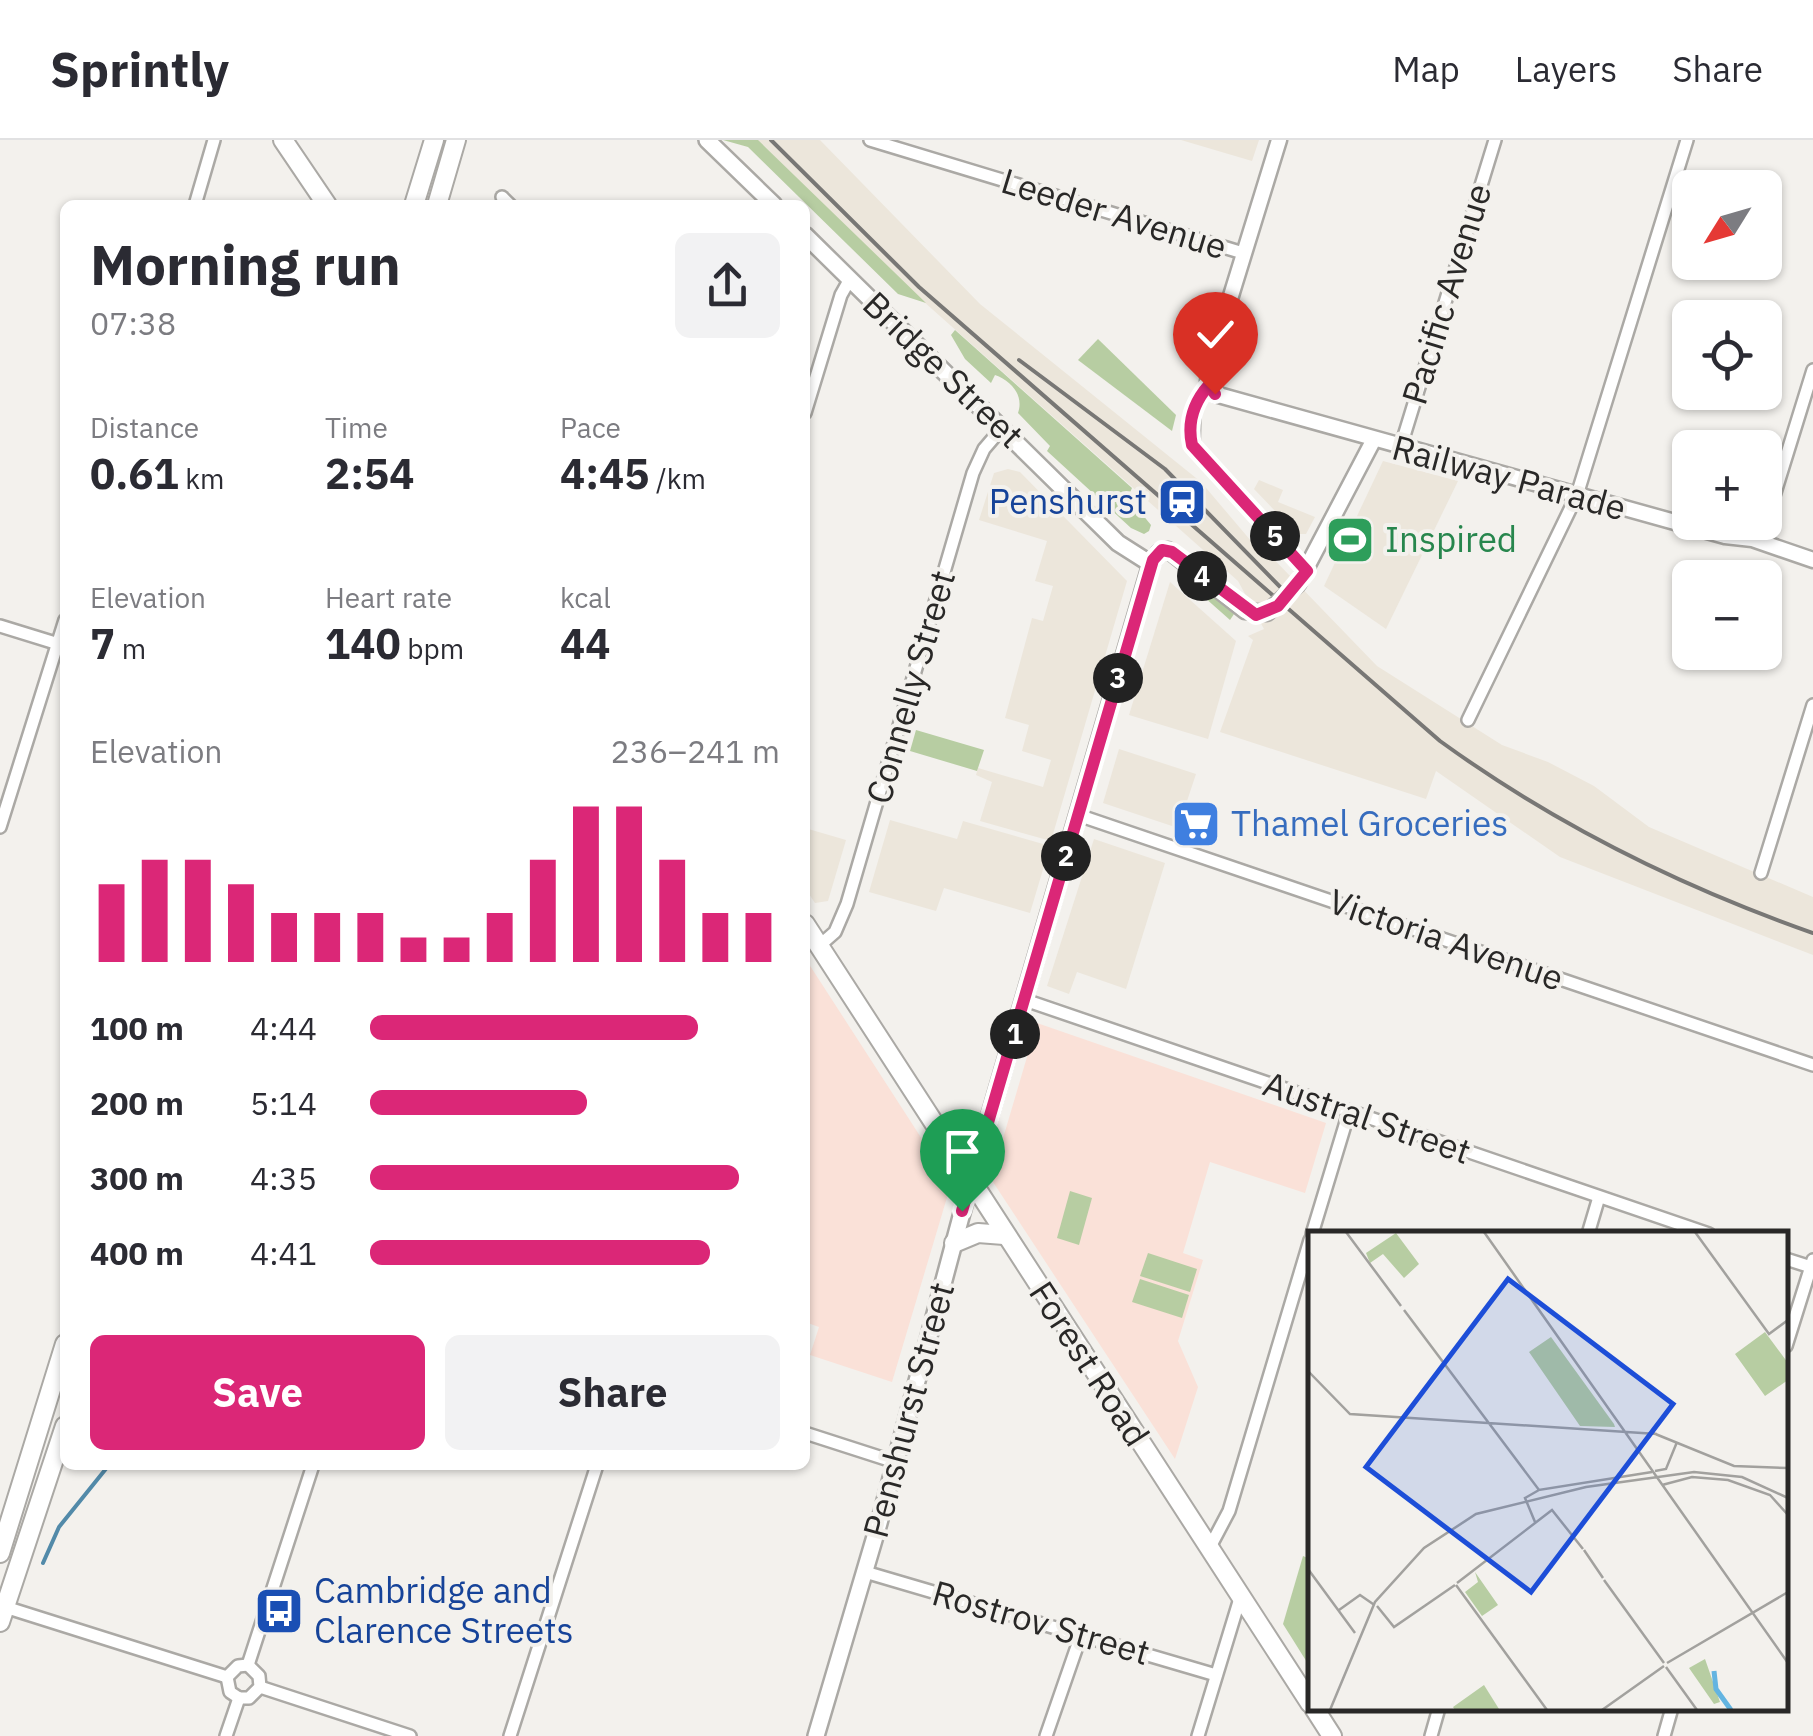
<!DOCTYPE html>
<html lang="en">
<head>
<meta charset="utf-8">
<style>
  :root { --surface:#fff; --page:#f2f2f3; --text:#2b2b33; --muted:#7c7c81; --line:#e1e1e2; --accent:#db2777 }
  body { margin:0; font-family:"IBM Plex Sans",sans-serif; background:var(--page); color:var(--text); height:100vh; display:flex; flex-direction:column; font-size:38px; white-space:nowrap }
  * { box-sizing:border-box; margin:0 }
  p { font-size:32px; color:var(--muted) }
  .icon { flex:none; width:55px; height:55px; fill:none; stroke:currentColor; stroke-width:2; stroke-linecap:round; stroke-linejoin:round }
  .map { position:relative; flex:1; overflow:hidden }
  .sheet { position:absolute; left:60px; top:60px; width:750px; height:1270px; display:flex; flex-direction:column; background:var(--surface); border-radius:15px; box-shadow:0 2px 8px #0004 }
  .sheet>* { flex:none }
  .needle { width:65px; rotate:233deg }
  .buttons { position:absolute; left:1672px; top:30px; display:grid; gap:20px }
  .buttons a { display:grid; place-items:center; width:110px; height:110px; border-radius:15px; background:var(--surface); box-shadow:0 2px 8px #0004; font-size:50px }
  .pin { position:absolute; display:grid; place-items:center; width:85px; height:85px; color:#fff; margin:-102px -42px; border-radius:50% 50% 50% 0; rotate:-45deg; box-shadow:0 0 10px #0007 }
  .pin .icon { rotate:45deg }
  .km { position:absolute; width:50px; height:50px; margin:-25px; border-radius:50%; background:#222; color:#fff; font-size:28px; line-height:50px; text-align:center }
  .round { display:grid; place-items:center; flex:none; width:105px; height:105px; border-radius:15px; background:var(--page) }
  .summary { display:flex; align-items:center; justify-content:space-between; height:170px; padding:0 30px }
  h1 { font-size:55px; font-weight:800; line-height:75px }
  .figures { display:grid; grid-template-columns:repeat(3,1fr); gap:15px; height:170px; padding:10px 30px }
  .figures div { display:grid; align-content:center }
  .figures b { font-size:42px; font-weight:800 }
  .figures small { font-size:28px; font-weight:400 }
  .figures p { font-size:28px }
  .chart { height:280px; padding:20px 30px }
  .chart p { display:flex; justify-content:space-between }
  .chart svg { width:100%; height:180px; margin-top:10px; stroke:var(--accent); stroke-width:6 }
  .button { display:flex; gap:20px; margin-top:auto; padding:20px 30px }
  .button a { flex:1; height:115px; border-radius:15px; background:var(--accent); color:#fff; font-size:40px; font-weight:800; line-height:115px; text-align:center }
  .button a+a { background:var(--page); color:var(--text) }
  ul { padding:0 30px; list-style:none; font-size:32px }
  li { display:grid; grid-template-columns:160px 120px 1fr; align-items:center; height:75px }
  li i { height:25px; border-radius:12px; background:var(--accent) }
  header { display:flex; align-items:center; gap:60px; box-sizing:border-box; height:140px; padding:0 50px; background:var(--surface); border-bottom:2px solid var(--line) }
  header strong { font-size:48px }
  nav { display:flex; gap:55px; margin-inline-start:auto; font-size:35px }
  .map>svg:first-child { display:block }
</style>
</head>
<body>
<header>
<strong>Sprintly</strong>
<nav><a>Map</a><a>Layers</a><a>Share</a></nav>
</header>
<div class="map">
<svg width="1813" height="1596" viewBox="0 0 1813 1596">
  <rect width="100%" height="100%" fill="#f3f1ed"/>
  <g fill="#ece6db">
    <polygon points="750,0 820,0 980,164 1201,342 1257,408 1262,407 1377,526 1502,605 1548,622 1594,646 1649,687 1813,757 1813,815 1560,717 1436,631 1426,659 1220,592 1253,500 1248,496 1264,489 1238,441 914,153 765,7"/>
    <polygon points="1181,0 1259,0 1252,21"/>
    <polygon points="1383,321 1458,341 1386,489 1324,446"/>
    <polygon points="1008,329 1020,332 1127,441 1051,701 980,681 992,642 976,635 978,628 1043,647 1051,620 1022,611 1029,585 1005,578 1032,478 1043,481 1053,446 1035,441 1047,401 979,380 994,333"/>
    <polygon points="1259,340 1283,350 1278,362 1315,377 1306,394 1297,394 1254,349"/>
    <polygon points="1170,442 1236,501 1208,599 1129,575"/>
    <polygon points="1119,609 1196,634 1178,688 1103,663"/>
    <polygon points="890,680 957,699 963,681 1050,706 1030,773 944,748 936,771 869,752"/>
    <polygon points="805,688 846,700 828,761 815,763 805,748"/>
    <polygon points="1094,699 1165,723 1126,849 1077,832 1069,854 1047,846"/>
  </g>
  <g fill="#fae1d8">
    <polygon points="805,818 951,1044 892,1242 810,1215 819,1187 805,1182"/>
    <polygon points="1037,883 1326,983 1305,1053 1210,1022 1183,1113 1203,1120 1178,1201 1198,1247 1175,1319 991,1039"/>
  </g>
  <g fill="#b7cda2">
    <polygon points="723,0 758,0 926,163 898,154 748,7"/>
    <path d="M955,190L1132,348L1128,357L1151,385L1149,391L1144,394L1131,388L1047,311L1050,306L1018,273C1024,256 1012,241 995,235L991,243L965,219L951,195Z"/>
    <polygon points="1098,199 1176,275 1172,291 1078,220"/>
    <polygon points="1190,436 1234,474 1230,480 1186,441"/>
    <polygon points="916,590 984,610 977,631 910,611"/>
    <polygon points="1070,1051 1092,1058 1079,1105 1057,1098"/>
    <polygon points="1148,1113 1197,1129 1190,1152 1140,1136"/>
    <polygon points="1140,1139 1189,1155 1182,1178 1132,1162"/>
    <polygon points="1303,1416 1310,1419 1310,1527 1283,1484"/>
  </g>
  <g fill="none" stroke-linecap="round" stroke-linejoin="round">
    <polyline stroke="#528aa9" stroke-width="4" points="43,1423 59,1387 109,1325"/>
    <g stroke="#aba9a5" stroke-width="16">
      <g id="minor">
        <polyline points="870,0 1243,113"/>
        <polyline points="502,57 510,65"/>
        <polyline points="195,65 214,0"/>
        <polyline points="1209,245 1194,269 1193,305 1307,431"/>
        <polyline points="805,273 841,155 850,139"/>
        <polyline points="1400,309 1495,0"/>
        <polyline points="1760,401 1813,230"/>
        <polyline points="0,486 65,506"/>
        <polyline points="1468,580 1577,355 1687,0"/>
        <polyline points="1078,675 1813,925"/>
        <polyline points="0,687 65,480"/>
        <polyline points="1761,733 1813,565"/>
        <polyline points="819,806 835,792 847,764 973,333 984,309 1002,288"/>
        <polyline points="1025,860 1709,1094"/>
        <polyline points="1312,1094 1349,972"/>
        <polyline points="1588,1094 1599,1057"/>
        <polyline points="1786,1119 1811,1127"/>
        <polyline points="1786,1206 1813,1120"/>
        <polyline points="805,1293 895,1322"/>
        <polyline points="1210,1407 1229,1371 1310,1100"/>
        <polyline points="865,1432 1216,1535"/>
        <polyline points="5,1467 227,1537"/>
        <polyline points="248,1525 313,1325"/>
        <polyline points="260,1547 410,1596"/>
        <polyline points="239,1558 230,1552 227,1537 238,1526 248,1525"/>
        <polyline points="239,1558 249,1558 260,1547 259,1536 248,1525"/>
        <polyline points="226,1596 239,1558"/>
        <polyline points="510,1596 597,1325"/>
        <polyline points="1046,1596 1081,1495"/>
        <polyline points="1198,1596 1241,1455"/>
        <polyline points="1431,1596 1439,1568"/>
        <polyline points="1664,1596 1672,1568"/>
      </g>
    </g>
    <g stroke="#aba9a5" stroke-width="19">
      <g id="tertiary">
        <polyline points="1279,0 1210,224 1208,241 1215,254 1725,396 1752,399 1813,420"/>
        <polyline points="1151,424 1159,412 1168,410 1245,471 1267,473"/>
        <polyline points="1298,444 1373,301"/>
      </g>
    </g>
    <g stroke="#aba9a5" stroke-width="20">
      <g id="secondary">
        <polyline points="707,0 774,65"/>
        <polyline points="805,95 1118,403 1151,424 970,1043 879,1383 816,1596"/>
      </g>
    </g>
    <g stroke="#aba9a5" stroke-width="22">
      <g id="primary">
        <polyline points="283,0 327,65"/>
        <polyline points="805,784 1310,1563"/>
        <polyline points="954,1103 978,1093 1004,1095"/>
        <polyline points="1314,1568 1332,1596"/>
      </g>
    </g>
    <g stroke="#aba9a5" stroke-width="22">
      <g id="trunk">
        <polyline points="414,65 434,0"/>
        <polyline points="437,65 456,0"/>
        <polyline points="0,1413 65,1204"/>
        <polyline points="0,1482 65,1286"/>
      </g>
    </g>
    <use href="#minor" stroke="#fff" stroke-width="11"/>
    <use href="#tertiary" stroke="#fff" stroke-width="14"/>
    <use href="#secondary" stroke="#fff" stroke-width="15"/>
    <use href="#primary" stroke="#fff" stroke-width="18"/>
    <use href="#trunk" stroke="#fff" stroke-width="18"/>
    <g stroke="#787775" stroke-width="4">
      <path d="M771,0L919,147L1440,601C1553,683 1682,747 1813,793"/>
      <polyline points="1019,220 1165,329 1289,456"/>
    </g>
    <g stroke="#aba9a5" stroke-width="19" stroke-linecap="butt">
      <polyline id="tertiary-bridge" points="1267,473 1298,444"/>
    </g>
    <use href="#tertiary-bridge" stroke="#fff" stroke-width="14"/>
  </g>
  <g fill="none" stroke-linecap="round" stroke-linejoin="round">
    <g stroke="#fff" stroke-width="20">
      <path id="route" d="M962,1071L1153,420L1162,410L1172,412L1256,475L1278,466L1307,431L1192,305C1187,282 1194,262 1209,245L1215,254"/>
    </g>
    <use href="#route" stroke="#db2777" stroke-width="12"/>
  </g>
  <defs>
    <g id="station-square" transform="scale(2.5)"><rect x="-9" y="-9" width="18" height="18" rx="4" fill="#1a4fb4" stroke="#f3f1ed"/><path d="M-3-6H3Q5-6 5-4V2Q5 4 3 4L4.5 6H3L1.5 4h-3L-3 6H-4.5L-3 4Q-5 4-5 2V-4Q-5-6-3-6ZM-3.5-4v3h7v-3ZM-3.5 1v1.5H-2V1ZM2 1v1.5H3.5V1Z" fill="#fff"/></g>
    <g id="stadium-square" transform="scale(2.5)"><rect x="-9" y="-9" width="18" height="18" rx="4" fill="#2e9e5b" stroke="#f3f1ed"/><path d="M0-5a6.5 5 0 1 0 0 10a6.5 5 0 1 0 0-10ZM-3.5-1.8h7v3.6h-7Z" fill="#fff"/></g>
    <g id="supermarket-square" transform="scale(2.5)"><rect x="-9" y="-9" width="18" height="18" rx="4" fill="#3f7fe0" stroke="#f3f1ed"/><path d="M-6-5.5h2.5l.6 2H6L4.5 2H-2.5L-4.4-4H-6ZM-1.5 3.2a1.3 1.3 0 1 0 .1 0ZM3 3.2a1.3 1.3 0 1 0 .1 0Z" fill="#fff"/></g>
    <g id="bus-square" transform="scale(2.5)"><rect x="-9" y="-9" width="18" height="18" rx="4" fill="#1a4fb4" stroke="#f3f1ed"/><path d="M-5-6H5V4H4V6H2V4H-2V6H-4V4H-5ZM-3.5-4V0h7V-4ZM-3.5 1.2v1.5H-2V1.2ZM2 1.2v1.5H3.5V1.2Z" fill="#fff"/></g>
  </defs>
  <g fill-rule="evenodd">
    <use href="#station-square" x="1182" y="362"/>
    <use href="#stadium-square" x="1350" y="400"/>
    <use href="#supermarket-square" x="1196" y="684"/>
    <use href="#bus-square" x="279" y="1471"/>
  </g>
  <g text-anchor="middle" stroke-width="8" stroke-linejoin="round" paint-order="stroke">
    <g font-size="35" fill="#292827" stroke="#f3f1ed">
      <text transform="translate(1114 74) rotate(17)" y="12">Leeder Avenue</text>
      <text transform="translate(1447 154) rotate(-73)" y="12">Pacific Avenue</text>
      <text transform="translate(943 230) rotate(44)" y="12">Bridge Street</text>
      <text transform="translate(1509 338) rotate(15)" y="12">Railway Parade</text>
      <text transform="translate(911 547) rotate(-74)" y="12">Connelly Street</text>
      <text transform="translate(1446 800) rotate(19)" y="12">Victoria Avenue</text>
      <text transform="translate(1367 978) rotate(19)" y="12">Austral Street</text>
      <text transform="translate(1089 1224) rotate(57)" y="12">Forest Road</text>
      <text transform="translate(909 1270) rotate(-75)" y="12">Penshurst Street</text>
      <text transform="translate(1041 1483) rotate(16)" y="12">Rostrov Street</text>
    </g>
    <g font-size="35" fill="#164399" stroke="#f3f1ed" text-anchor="end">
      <text x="1147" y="374">Penshurst</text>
      <text x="314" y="1463" text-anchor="start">Cambridge and<tspan x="314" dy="40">Clarence Streets</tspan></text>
    </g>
    <g font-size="35" fill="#27864d" stroke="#f3f1ed" text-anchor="start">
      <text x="1385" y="412">Inspired</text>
    </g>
    <g font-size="35" fill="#366cbe" stroke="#f3f1ed" text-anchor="start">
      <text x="1231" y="696">Thamel Groceries</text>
    </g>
  </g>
  <g transform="translate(1308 1091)">
    <rect width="480" height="480" fill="#f3f1ed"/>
    <path d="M88,2L111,33L96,47L75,23L62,32L58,22ZM457,101L480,132V149L457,165L427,123ZM243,106L306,193L307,196L272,195L221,121ZM167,341L190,374L174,385L157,361L170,351ZM397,428L412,471L406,473L381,437ZM176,454L191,478L147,479L145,476Z" fill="#b7cda2"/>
    <path fill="none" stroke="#63b4e1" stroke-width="5" d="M406,440L408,458L423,479"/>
    <path fill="none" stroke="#a2a19e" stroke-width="2.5" d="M38,1L93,75M176,1L480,432M387,1L461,103L480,89M96,79L231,259L344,241M0,140L42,183L349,203M345,202L426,235L480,237M347,240L358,238L369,211M354,254L384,246L420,249L462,264L480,284M227,291L217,267L231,259M276,319L295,347M0,338L47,402M296,349L356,432M149,352L244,279L275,318M148,354L239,479M69,375L86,396L147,354M31,379L52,364L65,373M359,432L480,361M358,436L389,479M22,479L67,371L116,317L168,283L278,256L386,241L434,246L480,267M294,479L356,435"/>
    <path fill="#1d4ed8" fill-opacity="0.15" stroke="#1d4ed8" stroke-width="5" d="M200,48L365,173L223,361L58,236Z"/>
    <rect width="480" height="480" fill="none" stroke="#292827" stroke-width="5"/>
  </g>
</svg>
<div class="buttons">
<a><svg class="needle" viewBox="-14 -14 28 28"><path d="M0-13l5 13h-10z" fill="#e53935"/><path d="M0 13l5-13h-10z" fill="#7c7c81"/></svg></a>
<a><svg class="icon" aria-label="locate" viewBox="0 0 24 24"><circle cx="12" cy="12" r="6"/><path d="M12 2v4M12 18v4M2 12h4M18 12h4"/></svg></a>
<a>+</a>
<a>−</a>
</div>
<div class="pin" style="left:962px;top:1071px;background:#1e9e55"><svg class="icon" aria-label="arrive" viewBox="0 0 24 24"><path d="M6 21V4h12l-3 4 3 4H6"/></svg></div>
<div class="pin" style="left:1215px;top:254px;background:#d93025"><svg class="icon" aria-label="check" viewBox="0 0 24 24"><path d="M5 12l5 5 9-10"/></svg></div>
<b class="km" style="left:1015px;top:894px">1</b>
<b class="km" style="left:1066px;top:716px">2</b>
<b class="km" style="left:1118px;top:538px">3</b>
<b class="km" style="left:1202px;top:436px">4</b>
<b class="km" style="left:1275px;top:396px">5</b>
<section class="sheet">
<div class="summary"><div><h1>Morning run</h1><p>07:38</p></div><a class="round"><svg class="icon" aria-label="share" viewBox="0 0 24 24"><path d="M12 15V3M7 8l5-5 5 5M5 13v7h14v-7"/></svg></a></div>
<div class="figures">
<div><p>Distance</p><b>0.61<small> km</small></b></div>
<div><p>Time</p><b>2:54</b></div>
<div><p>Pace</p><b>4:45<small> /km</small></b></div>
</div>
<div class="figures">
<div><p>Elevation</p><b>7<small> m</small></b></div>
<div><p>Heart rate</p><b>140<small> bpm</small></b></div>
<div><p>kcal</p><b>44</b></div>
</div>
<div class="chart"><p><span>Elevation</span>236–241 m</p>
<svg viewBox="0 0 160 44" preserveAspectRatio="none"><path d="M5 44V25M15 44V19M25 44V19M35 44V25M45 44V32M55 44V32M65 44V32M75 44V38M85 44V38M95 44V32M105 44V19M115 44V6M125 44V6M135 44V19M145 44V32M155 44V32"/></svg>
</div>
<ul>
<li><b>100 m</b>4:44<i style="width:80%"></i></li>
<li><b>200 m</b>5:14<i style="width:53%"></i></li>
<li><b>300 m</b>4:35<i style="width:90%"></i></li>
<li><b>400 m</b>4:41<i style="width:83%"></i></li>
</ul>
<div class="button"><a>Save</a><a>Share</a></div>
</section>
</div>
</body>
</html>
